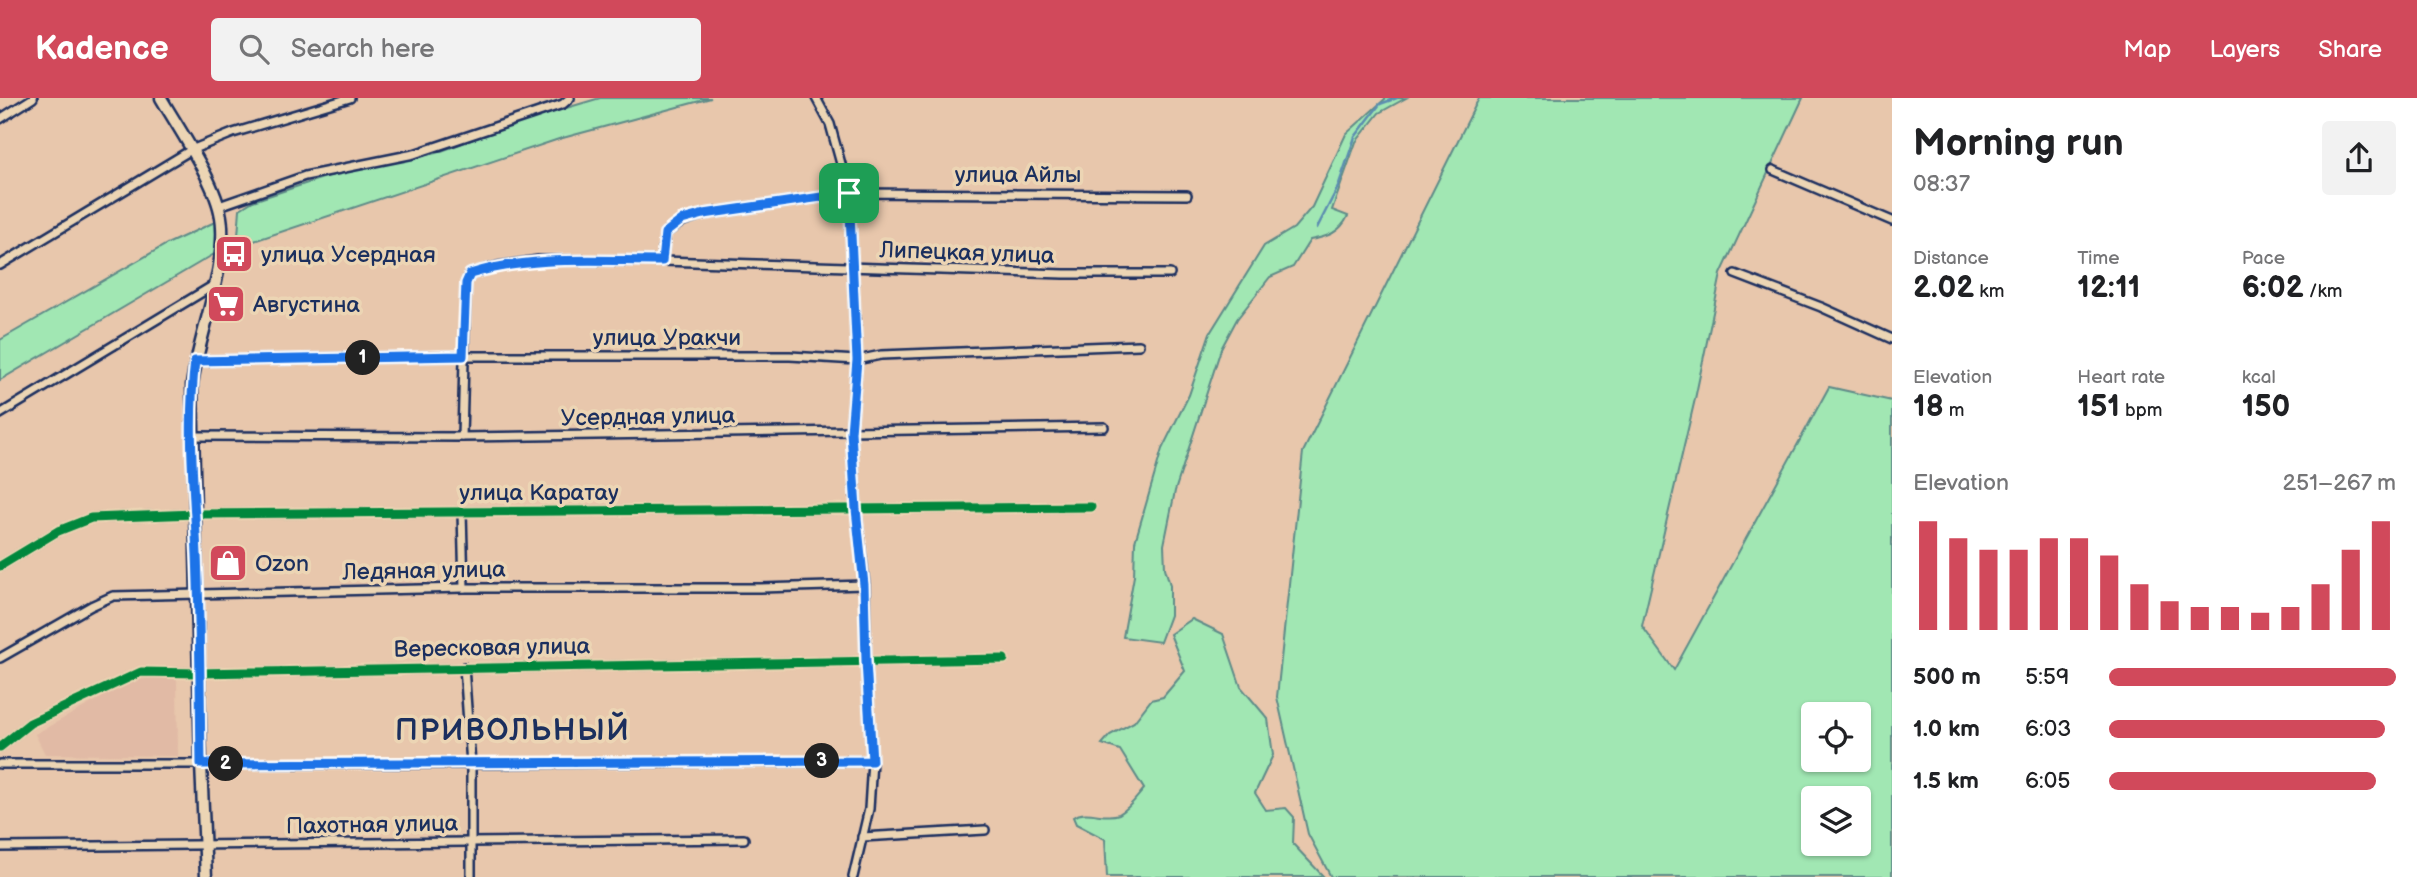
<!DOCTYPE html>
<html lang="en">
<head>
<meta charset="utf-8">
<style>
  :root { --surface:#fff; --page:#f2f2f2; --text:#202124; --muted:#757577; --accent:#d1495b }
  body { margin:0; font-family:"Balsamiq Sans",sans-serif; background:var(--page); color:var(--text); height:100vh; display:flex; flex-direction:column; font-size:26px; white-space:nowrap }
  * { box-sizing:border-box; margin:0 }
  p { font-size:23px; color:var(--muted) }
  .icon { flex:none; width:38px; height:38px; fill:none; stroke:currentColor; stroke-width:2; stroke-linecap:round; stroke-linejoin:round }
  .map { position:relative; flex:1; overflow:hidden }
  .panel { display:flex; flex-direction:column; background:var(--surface); width:525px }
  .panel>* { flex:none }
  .fabs { position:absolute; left:1801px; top:604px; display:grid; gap:14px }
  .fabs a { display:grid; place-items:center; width:70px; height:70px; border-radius:7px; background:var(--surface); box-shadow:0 2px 5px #0004; font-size:35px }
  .pin { position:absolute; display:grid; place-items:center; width:60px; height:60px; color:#fff; margin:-30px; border-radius:14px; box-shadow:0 4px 10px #0006 }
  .km { position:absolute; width:35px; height:35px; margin:-18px; border-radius:50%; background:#222; color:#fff; font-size:19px; line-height:35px; text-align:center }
  .round { display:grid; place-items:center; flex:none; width:74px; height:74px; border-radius:7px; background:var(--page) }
  .head { display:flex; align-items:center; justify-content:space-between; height:119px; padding:0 21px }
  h1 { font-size:38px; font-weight:800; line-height:52px }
  .stats { display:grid; grid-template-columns:repeat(3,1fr); gap:10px; height:119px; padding:7px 21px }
  .stats div { display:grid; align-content:center }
  .stats b { font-size:30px; font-weight:800 }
  .stats small { font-size:19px; font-weight:400 }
  .stats p { font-size:19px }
  .chart { height:196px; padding:14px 21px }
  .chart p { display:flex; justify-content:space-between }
  .chart svg { width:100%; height:126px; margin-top:7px; stroke:var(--accent); stroke-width:6 }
  ul { padding:0 21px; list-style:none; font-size:23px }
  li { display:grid; grid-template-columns:112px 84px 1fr; align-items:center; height:52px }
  li i { height:18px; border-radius:9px; background:var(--accent) }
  header { display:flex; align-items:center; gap:42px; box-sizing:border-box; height:98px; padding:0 35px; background:var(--accent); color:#fff }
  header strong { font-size:33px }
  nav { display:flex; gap:38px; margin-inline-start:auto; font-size:24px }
  .search { width:490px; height:63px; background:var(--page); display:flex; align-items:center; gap:18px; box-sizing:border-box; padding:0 24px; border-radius:7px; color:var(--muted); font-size:26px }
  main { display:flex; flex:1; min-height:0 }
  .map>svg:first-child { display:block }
</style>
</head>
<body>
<header>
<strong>Kadence</strong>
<div class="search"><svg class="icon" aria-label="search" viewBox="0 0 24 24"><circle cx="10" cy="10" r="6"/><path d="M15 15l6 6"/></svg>Search here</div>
<nav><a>Map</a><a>Layers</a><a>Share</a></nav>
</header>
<main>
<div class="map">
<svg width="1892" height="779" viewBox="0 0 1892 779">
  <rect width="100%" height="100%" fill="#e8c7ac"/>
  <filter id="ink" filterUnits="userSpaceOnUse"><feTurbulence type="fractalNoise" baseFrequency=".0143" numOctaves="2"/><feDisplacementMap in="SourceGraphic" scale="14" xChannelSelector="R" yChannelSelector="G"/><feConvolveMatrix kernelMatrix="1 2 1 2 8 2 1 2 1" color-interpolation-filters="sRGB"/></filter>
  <g filter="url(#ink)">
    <polygon fill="#e1baa5" points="177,579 178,658 45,656 35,636 134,582"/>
    <g fill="#a1e7b3" stroke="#5e8b88" stroke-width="2" fill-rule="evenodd">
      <polygon points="600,0 711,0 559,41 251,144 238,138 240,111 253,103 347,72 436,55 519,24"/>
      <path d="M1386,0H1406L1379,15L1356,44L1332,112L1348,118C1340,135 1327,139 1310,142L1293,169L1270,179L1237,221L1221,251L1175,393L1164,447L1165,470L1170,487V517L1160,544L1123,539L1134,478L1135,444L1162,351L1189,297L1210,235L1264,148L1294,130L1312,109L1346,36Z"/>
      <path d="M1479,0H1803L1721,176L1695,301L1642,528L1674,572L1829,289L1892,303V779H1331L1308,736L1277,599L1303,354ZM1813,616H1858V662H1813ZM1813,700H1858V746H1813Z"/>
      <polygon points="217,123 219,135 216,155 0,282 0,242 167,146"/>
      <path d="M1192,521L1223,536L1241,589L1268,621L1273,657L1255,695L1266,712L1286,710L1294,719L1293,746L1324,779H1107L1105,741L1076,726L1073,719C1088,710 1104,722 1119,716C1129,711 1137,699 1144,691L1120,652L1102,646L1110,637L1134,624L1151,602L1163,599L1185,573L1170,536Z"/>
    </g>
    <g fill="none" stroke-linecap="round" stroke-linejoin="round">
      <polyline stroke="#5b8db0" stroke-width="2.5" points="1317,130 1338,89 1355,39 1380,6 1397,0"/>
      <g stroke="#1b2f5e" stroke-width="12">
        <g id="street">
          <polyline points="816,0 830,26 849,95 857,262 851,334 856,411 865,487 866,563 872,663 869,711 853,779"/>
          <polyline points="0,21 33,0"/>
          <polyline points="1773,72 1892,123"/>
          <polyline points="219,108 305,78 414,56 563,6 570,0"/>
          <polyline points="662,163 665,135 683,123 704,116 849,95 1187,97"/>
          <polyline points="0,167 191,52 233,35 350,0"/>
          <polyline points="1735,176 1821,209 1892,241"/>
          <polyline points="195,263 463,258 790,258 857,262 881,257 1139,247"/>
          <polyline points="0,316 214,187"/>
          <polyline points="192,338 462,339 1104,329"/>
          <polyline points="462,339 466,185 470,176 498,168 538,162 662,163 1064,176 1170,176"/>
          <polyline points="462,414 464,490"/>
          <polyline points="0,468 58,433 91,420 195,416 1091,409"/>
          <polyline points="0,560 91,508 113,498 464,490 760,490 865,487"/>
          <polyline points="464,569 471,666 471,779"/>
          <polyline points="0,649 30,625 141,574 199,575 1004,561"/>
          <polyline points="0,666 471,666 872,663"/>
          <polyline points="862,739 985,732"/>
          <polyline points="0,749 744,741"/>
        </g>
      </g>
      <g stroke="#1b2f5e" stroke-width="15">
        <path id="secondary" d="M161,0C179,31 213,81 220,114C231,160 198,238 192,287L201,666L206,779"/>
      </g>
      <use href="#street" stroke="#ecd5b4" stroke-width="7"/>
      <use href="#secondary" stroke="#ecd5b4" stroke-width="10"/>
      <g stroke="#ecd5b4" stroke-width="13">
        <g id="cycleway">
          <polyline points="0,468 58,433 91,420 195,416 1091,409"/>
          <polyline points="0,649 30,625 141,574 199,575 1004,561"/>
        </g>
      </g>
      <use href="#cycleway" stroke="#00873e" stroke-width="9"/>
    </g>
  </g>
  <g fill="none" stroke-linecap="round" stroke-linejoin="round" filter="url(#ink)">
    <g stroke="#fff" stroke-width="14">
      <path id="route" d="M849,95L857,262L851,334L856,411L864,487L866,563L872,663L201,666C200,596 200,526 197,456C194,392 187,327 195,263L463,258L466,185L470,176C533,157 597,163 662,163L665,135L682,122L704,116Z"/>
    </g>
    <use href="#route" stroke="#1a73e8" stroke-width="9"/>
  </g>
  <defs>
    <g id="bus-square" transform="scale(2.0125)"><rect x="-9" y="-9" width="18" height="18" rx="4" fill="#d1495b" stroke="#ecd5b4"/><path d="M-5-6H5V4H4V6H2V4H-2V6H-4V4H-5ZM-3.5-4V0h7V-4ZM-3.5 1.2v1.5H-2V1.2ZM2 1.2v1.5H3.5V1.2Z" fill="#fff"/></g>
    <g id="supermarket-square" transform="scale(2.0125)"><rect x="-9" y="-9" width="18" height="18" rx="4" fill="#d1495b" stroke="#ecd5b4"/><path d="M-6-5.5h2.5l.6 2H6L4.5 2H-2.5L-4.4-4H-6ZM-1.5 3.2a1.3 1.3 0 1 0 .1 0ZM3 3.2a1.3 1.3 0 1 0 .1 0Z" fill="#fff"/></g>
    <g id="shop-square" transform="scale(2.0125)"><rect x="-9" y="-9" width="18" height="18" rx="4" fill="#d1495b" stroke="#ecd5b4"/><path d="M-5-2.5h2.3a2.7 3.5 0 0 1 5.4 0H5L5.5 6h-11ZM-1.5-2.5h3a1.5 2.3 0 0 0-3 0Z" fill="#fff"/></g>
  </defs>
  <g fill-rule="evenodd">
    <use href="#bus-square" x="234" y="156"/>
    <use href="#supermarket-square" x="226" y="206"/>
    <use href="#shop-square" x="228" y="465"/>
  </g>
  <g text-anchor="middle" stroke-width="7" stroke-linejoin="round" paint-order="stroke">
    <g font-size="23" fill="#1b2f5e" stroke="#ecd5b4">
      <text x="1018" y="84">улица Айлы</text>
      <text transform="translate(967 154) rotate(2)" y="8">Липецкая улица</text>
      <text x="667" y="247">улица Уракчи</text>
      <text transform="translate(648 318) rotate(-1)" y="8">Усердная улица</text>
      <text x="539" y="402">улица Каратау</text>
      <text transform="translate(424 472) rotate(-1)" y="8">Ледяная улица</text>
      <text transform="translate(492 549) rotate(-1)" y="8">Вересковая улица</text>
      <text transform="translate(372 726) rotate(-1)" y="8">Пахотная улица</text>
    </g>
    <g font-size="23" fill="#1b2f5e" stroke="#ecd5b4" text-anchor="start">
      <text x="261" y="164">улица Усердная</text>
      <text x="253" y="214">Августина</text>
      <text x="255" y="473">Ozon</text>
    </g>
    <g font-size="30" font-weight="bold" letter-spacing="2" fill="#1b2f5e" stroke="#ecd5b4">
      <text x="513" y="642">ПРИВОЛЬНЫЙ</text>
    </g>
  </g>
</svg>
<div class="fabs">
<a><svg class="icon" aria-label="locate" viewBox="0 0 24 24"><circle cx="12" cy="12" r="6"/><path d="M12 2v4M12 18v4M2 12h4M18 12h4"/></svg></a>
<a><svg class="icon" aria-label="layers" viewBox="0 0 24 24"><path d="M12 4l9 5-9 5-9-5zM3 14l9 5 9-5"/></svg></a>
</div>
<div class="pin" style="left:849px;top:95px;background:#1e9e55"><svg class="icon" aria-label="arrive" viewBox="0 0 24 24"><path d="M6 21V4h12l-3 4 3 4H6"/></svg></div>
<b class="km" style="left:363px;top:260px">1</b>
<b class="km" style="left:226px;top:666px">2</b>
<b class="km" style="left:822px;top:663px">3</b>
</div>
<section class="panel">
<div class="head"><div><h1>Morning run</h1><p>08:37</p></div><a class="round"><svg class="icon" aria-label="share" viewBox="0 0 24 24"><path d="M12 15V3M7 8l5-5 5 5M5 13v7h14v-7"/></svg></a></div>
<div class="stats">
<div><p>Distance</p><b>2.02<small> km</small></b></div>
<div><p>Time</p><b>12:11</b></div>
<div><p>Pace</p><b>6:02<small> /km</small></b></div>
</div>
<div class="stats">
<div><p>Elevation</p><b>18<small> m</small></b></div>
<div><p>Heart rate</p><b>151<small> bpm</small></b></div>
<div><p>kcal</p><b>150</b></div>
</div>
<div class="chart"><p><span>Elevation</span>251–267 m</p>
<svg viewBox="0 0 160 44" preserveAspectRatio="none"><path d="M5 44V6M15 44V12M25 44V16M35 44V16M45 44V12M55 44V12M65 44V18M75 44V28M85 44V34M95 44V36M105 44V36M115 44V38M125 44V36M135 44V28M145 44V16M155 44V6"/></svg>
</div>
<ul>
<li><b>500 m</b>5:59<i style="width:100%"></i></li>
<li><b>1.0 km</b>6:03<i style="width:96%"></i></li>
<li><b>1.5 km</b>6:05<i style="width:93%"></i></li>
</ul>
</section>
</main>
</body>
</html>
